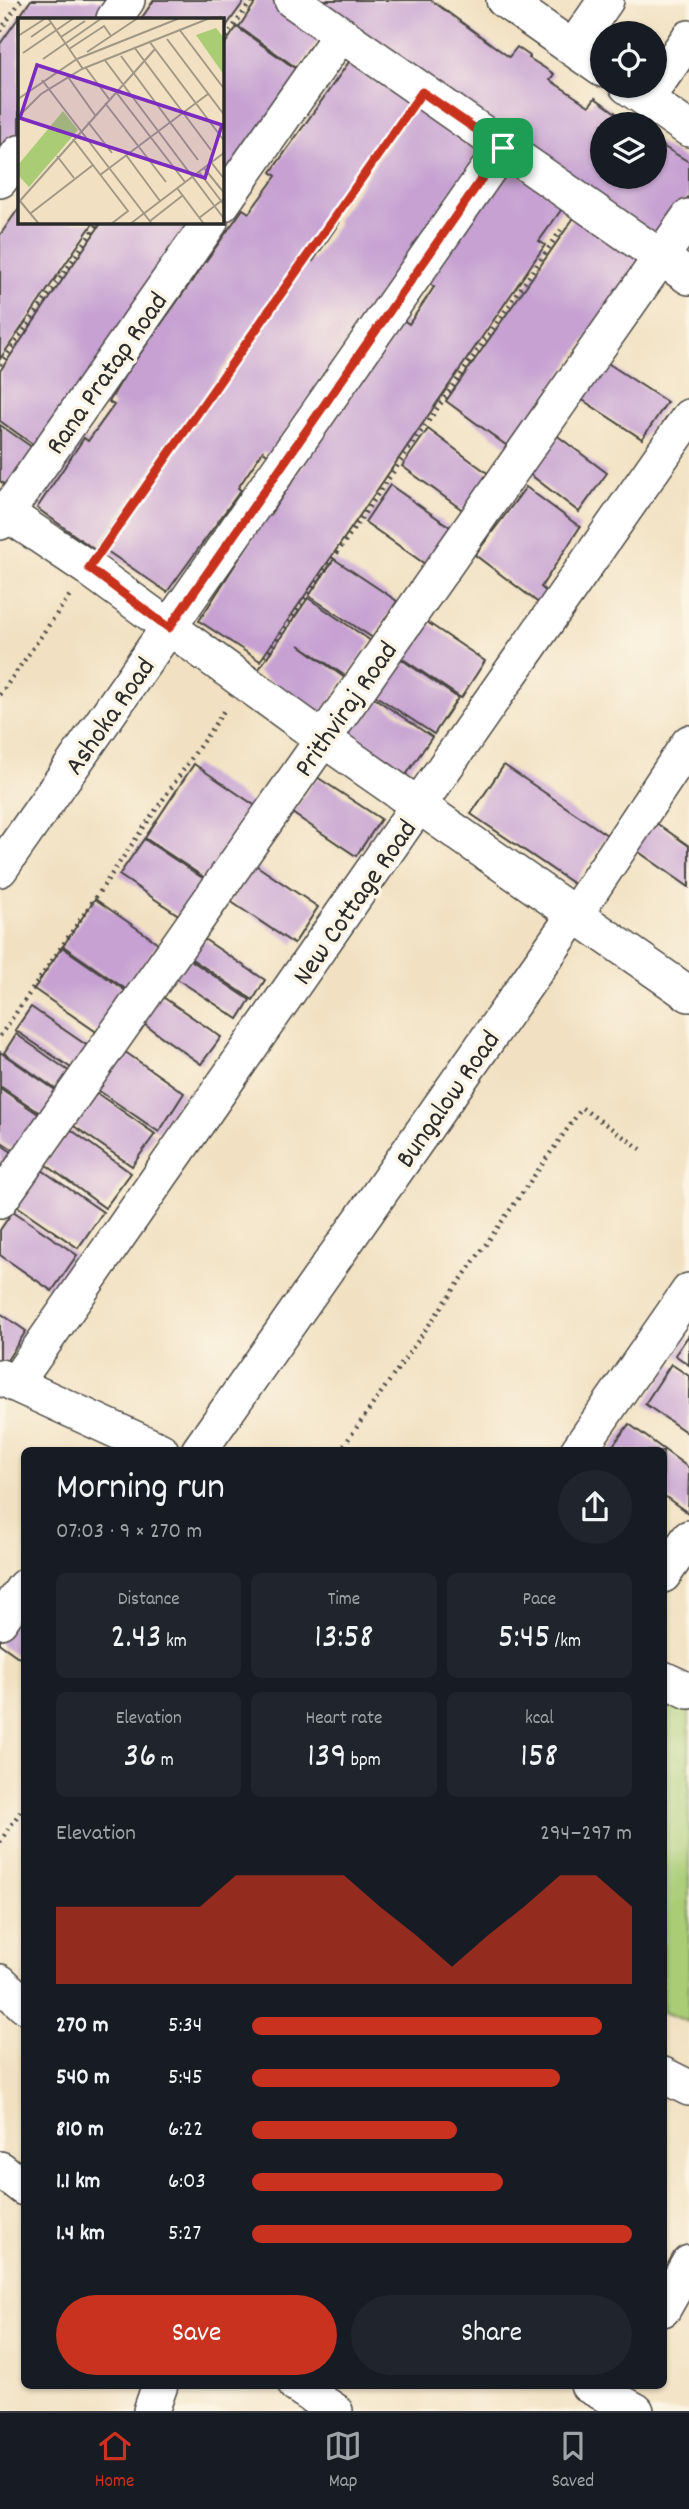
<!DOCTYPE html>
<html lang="en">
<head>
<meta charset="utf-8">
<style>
  :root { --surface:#171b24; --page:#20242c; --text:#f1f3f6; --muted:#9ea1a6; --line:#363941; --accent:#c8321e }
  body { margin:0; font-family:Dekko,sans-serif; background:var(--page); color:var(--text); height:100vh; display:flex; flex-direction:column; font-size:26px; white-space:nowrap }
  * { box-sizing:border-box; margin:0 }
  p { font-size:23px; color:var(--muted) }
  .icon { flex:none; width:38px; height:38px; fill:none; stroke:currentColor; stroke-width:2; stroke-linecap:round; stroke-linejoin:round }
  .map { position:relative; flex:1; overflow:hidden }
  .drawer { position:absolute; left:21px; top:1447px; width:646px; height:942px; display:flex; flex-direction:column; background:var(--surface); border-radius:10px; box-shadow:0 2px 5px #0004 }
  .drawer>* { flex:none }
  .fabs { position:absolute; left:590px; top:21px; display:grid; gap:14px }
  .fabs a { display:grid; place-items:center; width:77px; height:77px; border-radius:50%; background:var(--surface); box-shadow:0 2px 5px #0004; font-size:35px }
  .pin { position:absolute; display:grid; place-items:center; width:60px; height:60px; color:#fff; margin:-30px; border-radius:14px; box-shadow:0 4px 10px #0006 }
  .round { display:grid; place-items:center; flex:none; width:74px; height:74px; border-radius:37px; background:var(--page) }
  .overview { display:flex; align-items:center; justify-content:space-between; height:119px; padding:0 35px }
  h1 { font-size:38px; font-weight:600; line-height:52px }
  .figures { display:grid; grid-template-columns:repeat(3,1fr); gap:10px; height:119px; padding:7px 35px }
  .figures div { display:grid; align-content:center; border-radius:10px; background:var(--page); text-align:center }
  .figures b { font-size:35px; font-weight:600 }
  .figures small { font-size:19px; font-weight:400 }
  .figures p { font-size:19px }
  .chart { height:196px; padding:14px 35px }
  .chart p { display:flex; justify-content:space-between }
  .chart svg { width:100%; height:126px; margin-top:7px; fill:var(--accent); opacity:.7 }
  .cta { display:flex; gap:14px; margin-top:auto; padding:14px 35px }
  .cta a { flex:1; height:80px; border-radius:42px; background:var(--accent); color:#fff; font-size:28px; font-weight:600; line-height:80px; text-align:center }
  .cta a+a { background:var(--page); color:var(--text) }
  ul { padding:0 35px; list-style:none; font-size:23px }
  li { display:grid; grid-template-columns:112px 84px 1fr; align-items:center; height:52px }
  li i { height:18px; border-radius:9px; background:var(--accent) }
  .menu { display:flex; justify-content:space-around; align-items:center; height:98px; border-top:2px solid var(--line); background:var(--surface); font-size:19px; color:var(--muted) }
  .menu a { display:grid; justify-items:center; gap:4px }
  .menu .selected { color:var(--accent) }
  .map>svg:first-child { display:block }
</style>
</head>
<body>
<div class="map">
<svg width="689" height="2411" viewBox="0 0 689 2411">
  <rect width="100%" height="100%" fill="#fcf5e5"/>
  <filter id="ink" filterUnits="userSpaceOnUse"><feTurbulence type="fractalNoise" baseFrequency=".0143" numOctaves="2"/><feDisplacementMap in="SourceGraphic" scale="14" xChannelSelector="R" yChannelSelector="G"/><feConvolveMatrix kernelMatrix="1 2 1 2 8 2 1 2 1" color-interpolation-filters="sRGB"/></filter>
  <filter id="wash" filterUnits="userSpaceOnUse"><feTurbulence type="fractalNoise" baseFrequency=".00686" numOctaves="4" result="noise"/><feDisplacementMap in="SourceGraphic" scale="28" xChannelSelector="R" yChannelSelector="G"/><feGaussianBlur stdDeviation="1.57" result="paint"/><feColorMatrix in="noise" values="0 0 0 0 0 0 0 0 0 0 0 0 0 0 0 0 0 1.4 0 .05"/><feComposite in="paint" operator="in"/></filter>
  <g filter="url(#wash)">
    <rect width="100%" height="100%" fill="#f1e1c2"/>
    <polygon fill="#a9cc75" stroke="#6a7c50" stroke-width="2" points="663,1699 689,1711 689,2022 663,2012"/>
    <g id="blocks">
      <g fill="#c6a1d2">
        <polygon points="31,0 117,0 105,19 19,19 19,138 0,165 0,44"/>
        <polygon points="154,0 245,0 222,32 222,19 141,19"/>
        <polygon points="257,0 281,0 325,31 298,69 239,27"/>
        <polygon points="309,0 431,0 509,57 517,47 530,56 529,58 554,74 550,80 589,106 595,98 631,124 602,124 602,177 654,177 654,141 689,162 689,196 656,241"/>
        <polygon points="237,27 303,74 222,185 222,48"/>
        <polygon points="354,55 414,98 95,550 37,508 84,438 88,441 114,405 109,402 125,375 228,230 243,209 249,213 276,176 271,172"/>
        <polygon points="418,101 483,146 269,455 263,451 238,488 241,490 167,592 107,551 310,258 313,261 339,223 336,221"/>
        <polygon points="508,166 564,206 539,241 545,245 260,661 199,621 267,515 269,516 402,319 409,324 434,287 427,282"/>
        <polygon points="19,208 19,222 94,222 0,359 0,235"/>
        <polygon points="580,209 645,254 510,448 446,401"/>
        <polygon points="102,222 199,222 37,447 0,421 0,371"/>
        <polygon points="603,360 667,402 642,439 578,397"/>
        <polygon points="0,425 39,452 12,490 0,481"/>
        <polygon points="428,429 494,478 468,514 402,466"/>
        <polygon points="555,434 607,473 579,512 527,472"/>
        <polygon points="390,485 450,527 425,564 365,522"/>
        <polygon points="526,487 580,527 541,587 548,593 540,604 475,555"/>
        <polygon points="334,559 397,601 373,638 309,596"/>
        <polygon points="308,598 371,641 347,677 299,645 345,678 321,715 257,672"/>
        <polygon points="421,618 485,661 461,698 397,655"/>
        <polygon points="395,655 458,698 434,734 370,692"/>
        <polygon points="370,695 432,737 406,775 344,733"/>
        <polygon points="194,764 257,807 208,880 145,838"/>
        <polygon points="504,765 607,835 574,884 471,814"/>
        <polygon points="317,777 381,819 356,856 292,813"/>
        <polygon points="652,820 689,846 689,887 633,848"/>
        <polygon points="144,839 207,881 183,918 119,875"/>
        <polygon points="254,864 318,907 294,944 230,901"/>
        <polygon points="95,899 158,943 127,990 63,946"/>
        <polygon points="201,937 265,980 253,1000 189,957"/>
        <polygon points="62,947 126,991 98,1033 34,989"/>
        <polygon points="186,957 250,1000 238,1019 174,977"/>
        <polygon points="157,993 221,1037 201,1064 138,1020"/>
        <polygon points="31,1007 95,1051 80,1074 15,1030"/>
        <polygon points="16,1034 80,1079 68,1098 4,1053"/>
        <polygon points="121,1049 184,1093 159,1132 95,1088"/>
        <polygon points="0,1052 64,1096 49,1119 0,1086"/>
        <polygon points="0,1088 47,1120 21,1155 0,1141"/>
        <polygon points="91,1089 155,1134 132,1166 68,1122"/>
        <polygon points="70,1129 131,1173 105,1208 45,1164"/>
        <polygon points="0,1144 22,1159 0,1189"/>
        <polygon points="39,1168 103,1212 78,1248 14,1204"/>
        <polygon points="13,1211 77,1255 52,1291 0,1255 0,1230"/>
        <polygon points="0,1313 26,1331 0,1371"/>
        <polygon points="689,1335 689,1365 675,1355"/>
        <polygon points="671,1364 689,1376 689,1434 645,1404"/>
        <polygon points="629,1424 689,1468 688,1513 663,1495 663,1451 609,1451"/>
        <polygon points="18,1612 24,1617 24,1661 0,1644 0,1638"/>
      </g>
    </g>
  </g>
  <g filter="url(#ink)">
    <use href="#blocks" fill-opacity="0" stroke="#494642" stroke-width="2"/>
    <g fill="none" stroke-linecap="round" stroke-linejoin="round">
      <g stroke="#494642" stroke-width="38">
        <g id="minor">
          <polyline points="292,0 689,277"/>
          <polyline points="504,0 602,69"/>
          <polyline points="114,19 127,0"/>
          <polyline points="573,48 606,0"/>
          <polyline points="627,86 689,129"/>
          <polyline points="646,99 689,38"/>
          <polyline points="0,180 19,153"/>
          <polyline points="222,204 341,34"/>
          <polyline points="0,509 88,568 323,739 689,994"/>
          <polyline points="0,522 210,222"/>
          <polyline points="0,869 503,148"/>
          <polyline points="0,1200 689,217"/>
          <polyline points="0,1377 161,1451"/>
          <polyline points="15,1384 689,417"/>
          <polyline points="199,1451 576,913 689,743"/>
          <polyline points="578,1451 689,1291"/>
          <polyline points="663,1575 689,1538"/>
          <polyline points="0,1621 24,1587"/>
          <polyline points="663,1679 689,1691"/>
          <polyline points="0,1982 24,2005"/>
          <polyline points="663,2075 689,2088"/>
          <polyline points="0,2169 24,2188"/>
          <polyline points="663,2309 689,2263"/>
          <polyline points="296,2385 335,2411"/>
          <polyline points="588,2385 636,2411"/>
          <polyline points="151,2411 160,2385"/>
        </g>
      </g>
      <g stroke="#494642" stroke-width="4.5" stroke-dasharray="2 5" stroke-linecap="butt">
        <polyline points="0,31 21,0"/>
        <polyline points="222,43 252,0"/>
        <polyline points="0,365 99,222"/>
        <polyline points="107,542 403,119"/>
        <polyline points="265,657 561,230"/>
        <polyline points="0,695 70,595"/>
        <polyline points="0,1036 226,708"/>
        <polyline points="340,1451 582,1108 641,1149"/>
        <polyline points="0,1842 24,1806"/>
      </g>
      <use href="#minor" stroke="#fff" stroke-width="35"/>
    </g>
  </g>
  <g fill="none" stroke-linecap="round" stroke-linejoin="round" filter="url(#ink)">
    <g stroke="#fff" stroke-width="14">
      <polygon id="route" points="422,92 503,148 169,628 89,568"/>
    </g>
    <use href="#route" stroke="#c8321e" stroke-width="9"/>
  </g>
  <g text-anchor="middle" stroke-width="7" stroke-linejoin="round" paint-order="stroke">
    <g font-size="28" fill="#2b2b2b" stroke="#fcf5e5">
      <text transform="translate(105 372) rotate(-55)" y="10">Rana Pratap Road</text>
      <text transform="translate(344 708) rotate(-55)" y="10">Prithviraj Road</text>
      <text transform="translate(108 715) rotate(-55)" y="10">Ashoka Road</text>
      <text transform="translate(353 901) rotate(-55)" y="10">New Cottage Road</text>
      <text transform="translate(446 1098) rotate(-55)" y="10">Bungalow Road</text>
    </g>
  </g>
  <g transform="translate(18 18)">
    <rect width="206" height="206" fill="#f1e1c2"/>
    <path d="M198,10L206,20V57L178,17ZM45,93L60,112L11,169L0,157V147Z" fill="#a9cc75"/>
    <path fill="none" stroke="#a29886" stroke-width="2" d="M30,0L65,51M161,11L207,72M0,18L28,0M13,19L33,5M43,19L67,3M149,21L207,98M131,23L207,124M116,29L193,132M51,31L86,8L93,18M69,34L120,0M5,35L56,0M103,38L180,142M25,41L84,0M86,41L207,202M68,50L91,81M50,59L77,97M24,62L134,206M98,74L167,164M0,81L59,41L162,0M87,85L148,164M0,99L23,76L64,51L192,0M70,104L94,135M55,121L110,193L93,206M108,137L142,183M39,138L56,160M193,144L207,162M186,150L207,176M181,154L207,188M82,157L190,76M159,170L186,206M2,183L21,206M0,185L137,31M13,195L75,147M181,200L207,180M132,203L164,178M112,206L207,134"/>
    <path fill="#7b2cbf" fill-opacity="0.15" stroke="#7b2cbf" stroke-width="3.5" d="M19,47L204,107L187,160L2,100Z"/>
    <rect width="206" height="206" fill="none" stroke="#2b2b2b" stroke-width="3.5"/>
  </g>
</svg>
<div class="fabs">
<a><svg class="icon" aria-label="locate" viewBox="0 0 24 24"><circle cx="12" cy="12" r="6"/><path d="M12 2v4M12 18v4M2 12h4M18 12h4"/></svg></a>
<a><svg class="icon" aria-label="layers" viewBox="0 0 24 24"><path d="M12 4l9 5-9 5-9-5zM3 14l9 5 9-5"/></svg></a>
</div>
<div class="pin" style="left:503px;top:148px;background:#1e9e55"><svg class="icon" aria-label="arrive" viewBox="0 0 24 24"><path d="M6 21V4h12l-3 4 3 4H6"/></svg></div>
<section class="drawer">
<div class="overview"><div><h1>Morning run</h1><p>07:03 · 9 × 270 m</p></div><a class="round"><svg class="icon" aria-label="share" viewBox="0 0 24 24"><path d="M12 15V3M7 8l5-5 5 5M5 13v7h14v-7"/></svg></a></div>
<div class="figures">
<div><p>Distance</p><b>2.43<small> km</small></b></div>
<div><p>Time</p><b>13:58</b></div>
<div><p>Pace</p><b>5:45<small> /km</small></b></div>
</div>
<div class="figures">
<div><p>Elevation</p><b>36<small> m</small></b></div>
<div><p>Heart rate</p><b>139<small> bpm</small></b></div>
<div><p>kcal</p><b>158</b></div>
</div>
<div class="chart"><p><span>Elevation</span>294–297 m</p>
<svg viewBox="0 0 160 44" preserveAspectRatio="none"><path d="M0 44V17L10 17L20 17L30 17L40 17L50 6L60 6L70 6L80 6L90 17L100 27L110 38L120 27L130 17L140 6L150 6L160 17V44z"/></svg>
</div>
<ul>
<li><b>270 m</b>5:34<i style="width:92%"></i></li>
<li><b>540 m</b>5:45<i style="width:81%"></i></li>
<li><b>810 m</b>6:22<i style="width:54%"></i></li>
<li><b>1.1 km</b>6:03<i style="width:66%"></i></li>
<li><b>1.4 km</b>5:27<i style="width:100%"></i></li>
</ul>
<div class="cta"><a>Save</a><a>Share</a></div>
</section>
</div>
<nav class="menu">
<a class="selected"><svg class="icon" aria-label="home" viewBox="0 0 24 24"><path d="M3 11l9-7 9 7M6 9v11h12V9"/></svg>Home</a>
<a><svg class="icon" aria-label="map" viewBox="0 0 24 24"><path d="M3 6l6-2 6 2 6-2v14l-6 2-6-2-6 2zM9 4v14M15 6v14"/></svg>Map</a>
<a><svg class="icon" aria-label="saved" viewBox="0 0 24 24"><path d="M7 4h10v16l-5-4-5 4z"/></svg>Saved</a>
</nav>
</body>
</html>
